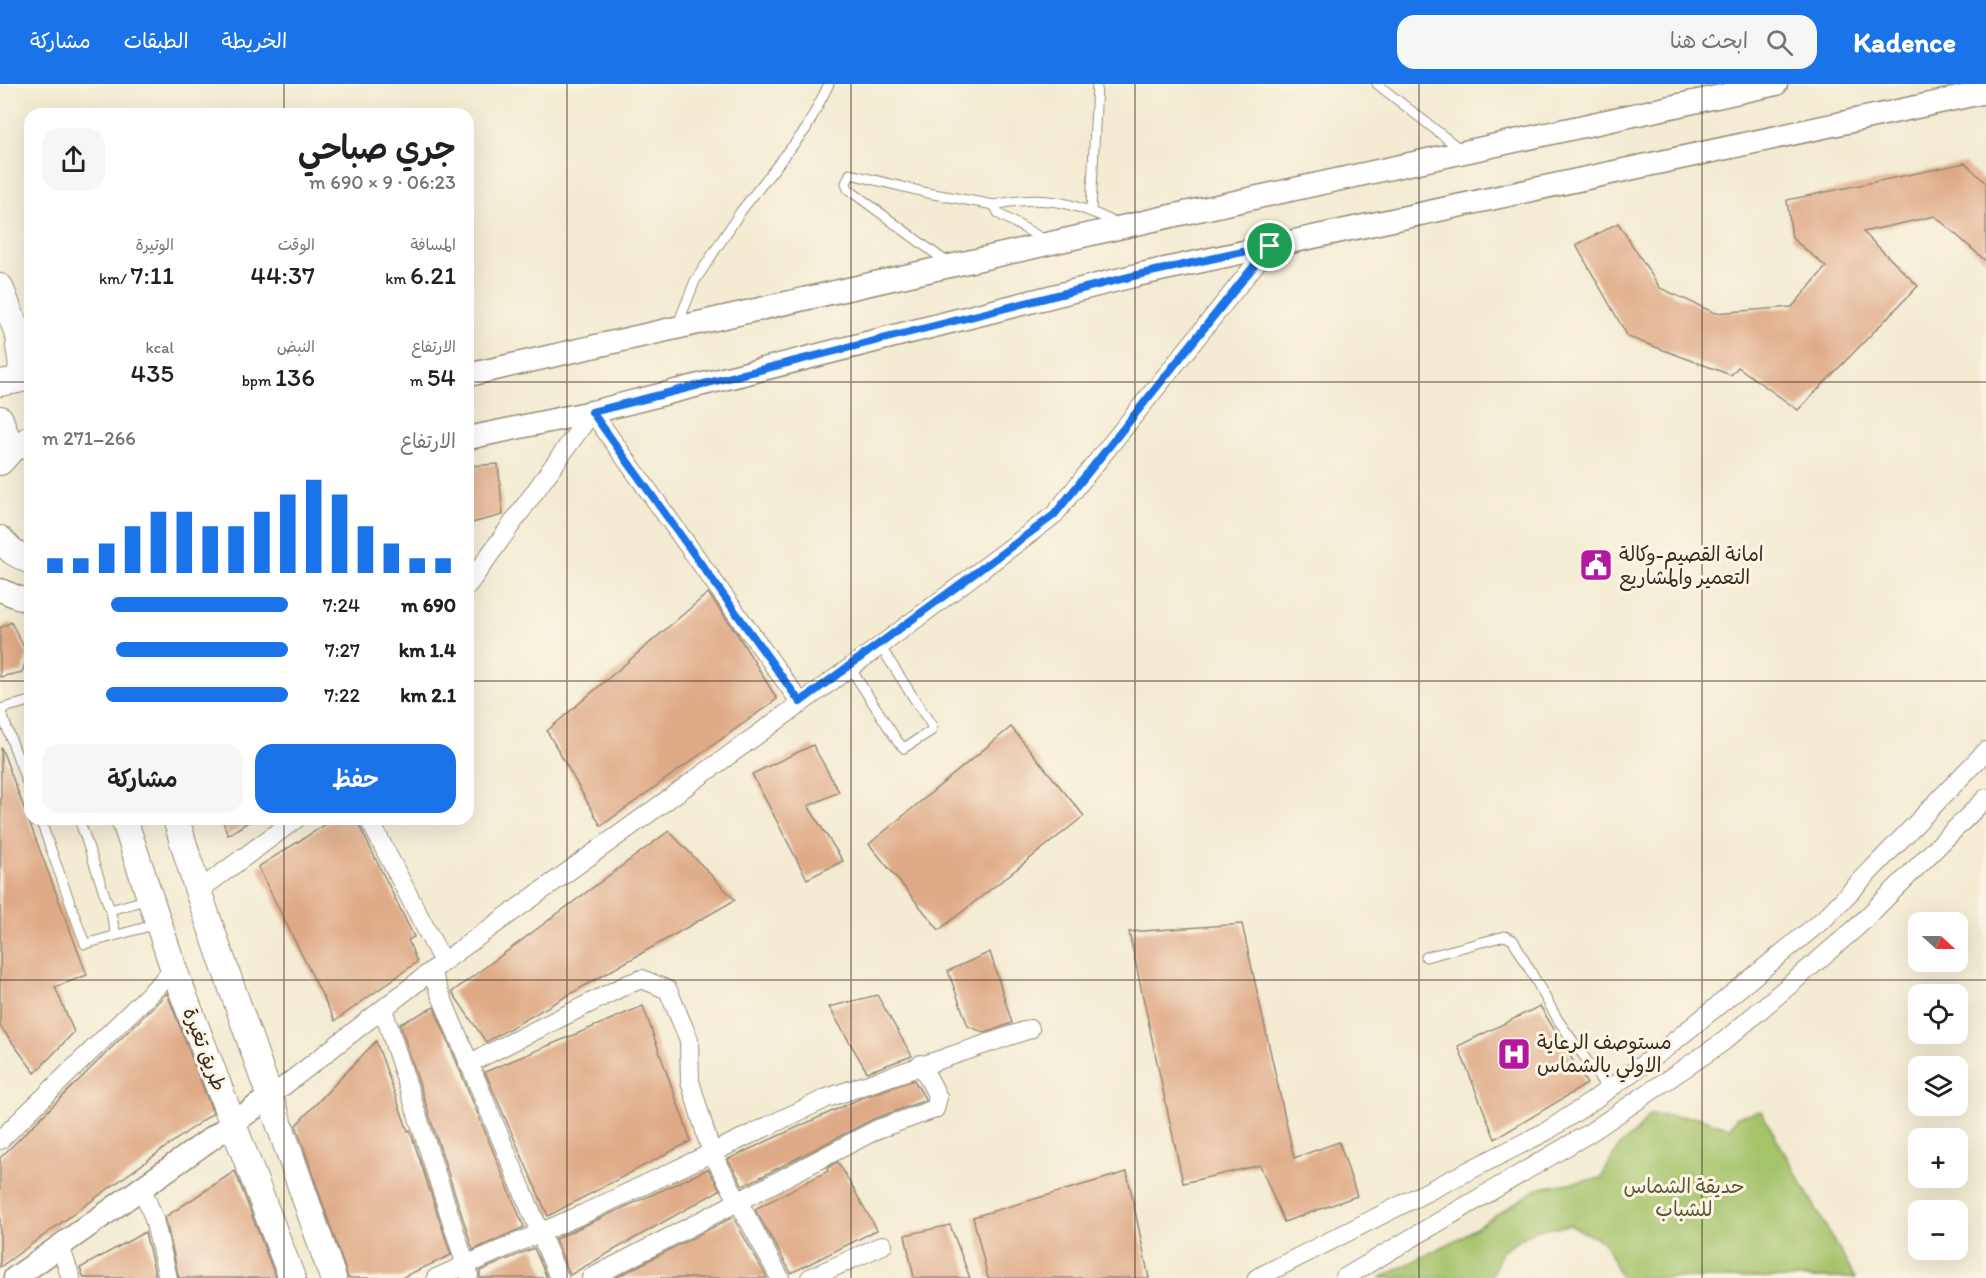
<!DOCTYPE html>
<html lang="ar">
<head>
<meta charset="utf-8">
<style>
  :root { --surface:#fff; --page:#f6f6f6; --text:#202124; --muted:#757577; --accent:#1a73e8 }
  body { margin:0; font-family:Itim,"Playpen Sans Arabic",sans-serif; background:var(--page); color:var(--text); direction:rtl; height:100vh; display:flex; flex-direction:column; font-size:22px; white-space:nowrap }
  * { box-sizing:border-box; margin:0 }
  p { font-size:20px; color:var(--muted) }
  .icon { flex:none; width:33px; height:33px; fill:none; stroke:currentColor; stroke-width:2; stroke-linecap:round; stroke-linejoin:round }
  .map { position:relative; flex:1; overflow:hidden; direction:ltr }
  .side { position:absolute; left:24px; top:24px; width:450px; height:717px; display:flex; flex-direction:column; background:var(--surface); border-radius:18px; box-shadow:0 6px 24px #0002; direction:rtl }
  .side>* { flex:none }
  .needle { width:39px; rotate:111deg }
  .buttons { position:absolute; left:1908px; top:828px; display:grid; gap:12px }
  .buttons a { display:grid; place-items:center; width:60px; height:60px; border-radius:12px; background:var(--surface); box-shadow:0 6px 24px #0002; font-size:30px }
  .pin { position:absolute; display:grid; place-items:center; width:51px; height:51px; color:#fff; margin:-26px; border:3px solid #fff; border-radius:50%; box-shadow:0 2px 6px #0007 }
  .round { display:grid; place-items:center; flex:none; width:63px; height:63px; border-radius:18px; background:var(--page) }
  .head { display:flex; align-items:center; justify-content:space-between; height:102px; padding:0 18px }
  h1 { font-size:33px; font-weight:600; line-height:45px }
  .metrics { display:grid; grid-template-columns:repeat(3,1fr); gap:9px; height:102px; padding:6px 18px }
  .metrics div { display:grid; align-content:center }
  .metrics b { font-size:26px; font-weight:600 }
  .metrics small { font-size:16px; font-weight:400 }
  .metrics p { font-size:16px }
  .chart { height:168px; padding:12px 18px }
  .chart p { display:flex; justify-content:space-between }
  .chart svg { width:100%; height:108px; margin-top:6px; stroke:var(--accent); stroke-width:6 }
  .button { display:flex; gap:12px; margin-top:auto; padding:12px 18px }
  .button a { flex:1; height:69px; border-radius:18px; background:var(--accent); color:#fff; font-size:24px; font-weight:600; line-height:69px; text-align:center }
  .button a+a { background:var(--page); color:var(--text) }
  ul { padding:0 18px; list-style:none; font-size:20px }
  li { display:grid; grid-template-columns:96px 72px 1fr; align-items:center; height:45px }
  li i { height:15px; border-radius:8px; background:var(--accent) }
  header { display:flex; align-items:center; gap:36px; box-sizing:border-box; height:84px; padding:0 30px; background:var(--accent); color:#fff }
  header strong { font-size:28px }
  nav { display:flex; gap:33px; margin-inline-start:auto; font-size:21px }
  .search { width:420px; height:54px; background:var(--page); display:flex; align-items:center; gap:15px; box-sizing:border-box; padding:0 21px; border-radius:18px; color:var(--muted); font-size:22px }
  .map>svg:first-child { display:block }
</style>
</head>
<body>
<header>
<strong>Kadence</strong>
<div class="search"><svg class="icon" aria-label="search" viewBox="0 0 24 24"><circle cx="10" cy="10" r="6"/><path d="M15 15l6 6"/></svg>ابحث هنا</div>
<nav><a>الخريطة</a><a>الطبقات</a><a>مشاركة</a></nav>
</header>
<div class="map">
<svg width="1986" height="1194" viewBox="0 0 1986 1194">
  <rect width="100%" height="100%" fill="#fcf5e5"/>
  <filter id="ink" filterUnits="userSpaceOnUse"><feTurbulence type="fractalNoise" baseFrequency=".0167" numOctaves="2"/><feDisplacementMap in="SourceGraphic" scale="12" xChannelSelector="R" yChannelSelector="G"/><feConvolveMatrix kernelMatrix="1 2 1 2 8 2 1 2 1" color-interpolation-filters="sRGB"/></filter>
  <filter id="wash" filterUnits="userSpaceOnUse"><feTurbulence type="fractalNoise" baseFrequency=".008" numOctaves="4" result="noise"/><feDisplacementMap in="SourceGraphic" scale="24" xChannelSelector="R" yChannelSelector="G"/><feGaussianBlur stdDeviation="1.35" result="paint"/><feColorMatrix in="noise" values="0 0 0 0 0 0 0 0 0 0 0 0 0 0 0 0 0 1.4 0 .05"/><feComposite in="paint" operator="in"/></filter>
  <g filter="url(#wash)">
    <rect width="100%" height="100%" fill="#f3ebd2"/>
    <polygon fill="#a4c36b" stroke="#707644" stroke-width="1.5" points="1761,1027 1855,1194 1621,1194 1604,1158 1570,1141 1534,1147 1503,1166 1490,1194 1380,1194 1460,1154 1539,1104 1601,1094 1619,1062 1638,1046 1649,1031 1697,1033 1730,1044 1737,1032"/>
    <g id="blocks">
      <g fill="#dfaa87">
        <polygon points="1965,79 1986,99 1986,177 1935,132 1863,148 1918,202 1798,326 1738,283 1731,291 1628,253 1576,161 1618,139 1660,204 1715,229 1792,223 1826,183 1792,154 1787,116"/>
        <polygon points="498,380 503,431 468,440 468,382"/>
        <polygon points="708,509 736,548 777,615 601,742 547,647"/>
        <polygon points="11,538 28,571 22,588 0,593 0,544"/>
        <polygon points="1011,643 1084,732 939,846 869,760"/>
        <polygon points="813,661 839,708 808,722 843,777 807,795 752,690"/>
        <polygon points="1,663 87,891 55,903 74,948 35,989 0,942"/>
        <polygon points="222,735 253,735 228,751"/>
        <polygon points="334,735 356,735 414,853 408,856 417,878 335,937 258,783"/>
        <polygon points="669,747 735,816 486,958 452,908"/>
        <polygon points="1242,840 1294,1074 1339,1058 1357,1112 1284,1138 1260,1081 1183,1099 1129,848"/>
        <polygon points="990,868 1012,939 985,949 968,942 948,887"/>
        <polygon points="167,909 213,1029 0,1183 0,1074"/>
        <polygon points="877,911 912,972 867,988 829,923"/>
        <polygon points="643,922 691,1057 548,1132 485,988"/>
        <polygon points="1540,922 1587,1000 1495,1055 1458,962"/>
        <polygon points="434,923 524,1143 473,1166 400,940"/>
        <polygon points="376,957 408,1047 410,1046 451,1171 401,1194 348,1194 296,1041"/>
        <polygon points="914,996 926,1016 873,1035 743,1102 728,1075 859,1015"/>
        <polygon points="838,1078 877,1146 791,1189 755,1125 828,1087 827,1084"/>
        <polygon points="708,1085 720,1106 570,1191 555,1155"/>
        <polygon points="235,1087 276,1194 179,1194 165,1133"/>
        <polygon points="1127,1088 1149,1194 988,1194 973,1133"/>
        <polygon points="733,1133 767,1194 615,1194"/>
        <polygon points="950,1141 970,1194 914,1194 905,1151"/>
        <polygon points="145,1148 156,1194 84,1194 80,1184"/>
        <polygon points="534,1164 547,1194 480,1194 480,1187"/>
      </g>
    </g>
  </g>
  <g filter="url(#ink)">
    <use href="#blocks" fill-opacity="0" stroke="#978a78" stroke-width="1.5"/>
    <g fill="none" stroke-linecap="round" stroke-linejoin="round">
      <g stroke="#978a78" stroke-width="11">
        <g id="service">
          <polyline points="1377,0 1460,65"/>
          <polyline points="1091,126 1097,0"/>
          <path d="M1045,156L999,130L994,121C1043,110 1074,118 1118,140"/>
          <polyline points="948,179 848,105 846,99 850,90 928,109 994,121"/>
          <polyline points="677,242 695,197 741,127 806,45 829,0"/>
          <polyline points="849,582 898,658 904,664 931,647 932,642 880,562"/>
          <polyline points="30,617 0,625 30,707"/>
          <polyline points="40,735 85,860 157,840"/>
          <polyline points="79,735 110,826 149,815"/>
          <polyline points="110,826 116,851"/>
          <polyline points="1426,873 1505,852 1513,856 1558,936 1608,1006"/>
        </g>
      </g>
      <g stroke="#978a78" stroke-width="20">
        <g id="minor">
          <polyline points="468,501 592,328 800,618"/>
          <polyline points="369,735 443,878"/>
          <polyline points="198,807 296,735"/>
          <polyline points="431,888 559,1194"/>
          <polyline points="383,925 469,1191"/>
          <polyline points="468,980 628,900 642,895 668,906 689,956 690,997 711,1067 780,1194"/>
          <polyline points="271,1012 443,878 880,562 1054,431 1270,162"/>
          <polyline points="0,1056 174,886"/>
          <polyline points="142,1104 154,1135 168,1194"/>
          <polyline points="60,1162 71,1194"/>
          <polyline points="436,1194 583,1130 827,1014 1030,945"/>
          <polyline points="591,1194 878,1045 935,1025 938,1013 921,980"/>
          <polyline points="810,1194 883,1161"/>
          <polyline points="1257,1194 1547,1047 1588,1020 1666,964 1825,834 1986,667"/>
          <polyline points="1344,1194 1591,1048 1723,958 1857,843 1986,714"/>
        </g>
      </g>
      <g stroke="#978a78" stroke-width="25">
        <g id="tertiary">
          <polyline points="468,291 1171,132 1776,0"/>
          <polyline points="468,354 592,328 1137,191 1986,8"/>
          <polyline points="0,506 30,518"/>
          <polyline points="15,1194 271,1012"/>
        </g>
      </g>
      <g stroke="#978a78" stroke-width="28">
        <g id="secondary">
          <polyline points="0,203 30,281"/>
          <polyline points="0,299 18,296 22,282 19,262"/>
          <polyline points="0,335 11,366"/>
          <polyline points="0,378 11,366 30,355"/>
          <polyline points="0,455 13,468 30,477"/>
          <polyline points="124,735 174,886 292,1194"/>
          <polyline points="176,735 198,807 333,1194"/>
        </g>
      </g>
      <use href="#service" stroke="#fff" stroke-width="9"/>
      <use href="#minor" stroke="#fff" stroke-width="18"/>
      <use href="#tertiary" stroke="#fff" stroke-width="22"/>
      <use href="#secondary" stroke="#fff" stroke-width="26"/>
    </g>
  </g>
  <g fill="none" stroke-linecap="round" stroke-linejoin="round" filter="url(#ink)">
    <g stroke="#fff" stroke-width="12">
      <polygon id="route" points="1270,162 1054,431 800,618 592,328 1137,191"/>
    </g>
    <use href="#route" stroke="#1a73e8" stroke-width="8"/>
  </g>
  <path fill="none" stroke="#3b2a1e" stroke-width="1.5" stroke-opacity="0.55" d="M284,0V30M567,0V1194M851,0V1194M1135,0V1194M1419,0V1194M1702,0V1194M0,298H30M468,298H1986M0,597H30M468,597H1986M284,735V1194M0,896H1986"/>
  <defs>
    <g id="civic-square" transform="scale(1.725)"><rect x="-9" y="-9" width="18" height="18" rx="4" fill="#b5179e" stroke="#fcf5e5"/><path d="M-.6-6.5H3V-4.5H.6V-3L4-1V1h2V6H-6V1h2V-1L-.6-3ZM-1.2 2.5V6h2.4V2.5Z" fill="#fff"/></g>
    <g id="hospital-square" transform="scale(1.725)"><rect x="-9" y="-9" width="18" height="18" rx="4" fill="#b5179e" stroke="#fcf5e5"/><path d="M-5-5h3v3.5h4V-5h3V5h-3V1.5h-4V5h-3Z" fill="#fff"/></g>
  </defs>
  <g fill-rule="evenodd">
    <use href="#civic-square" x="1596" y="481"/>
    <use href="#hospital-square" x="1514" y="970"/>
  </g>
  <g text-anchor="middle" stroke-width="6" stroke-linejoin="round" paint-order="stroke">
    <g font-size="20" fill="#3b2a1e" stroke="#fcf5e5" text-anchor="start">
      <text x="1619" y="477">امانة القصيم-وكالة<tspan x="1619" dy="23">التعمير والمشاريع</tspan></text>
      <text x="1537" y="965">مستوصف الرعاية<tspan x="1537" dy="23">الاولي بالشماس</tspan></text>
    </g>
    <g font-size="20" fill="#3b2a1e" stroke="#fcf5e5">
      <text transform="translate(205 965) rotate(69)" y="7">طريق تغيرة</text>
    </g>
    <g font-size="20" fill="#5a5835" stroke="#fcf5e5">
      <text x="1684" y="1109">حديقة الشماس<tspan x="1684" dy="23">للشباب</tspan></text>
    </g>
  </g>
</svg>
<div class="buttons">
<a><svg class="needle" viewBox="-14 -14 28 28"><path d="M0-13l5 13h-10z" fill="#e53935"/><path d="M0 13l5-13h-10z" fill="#757577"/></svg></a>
<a><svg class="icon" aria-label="locate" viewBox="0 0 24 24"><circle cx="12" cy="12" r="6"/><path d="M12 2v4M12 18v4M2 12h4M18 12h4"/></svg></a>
<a><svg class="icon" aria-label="layers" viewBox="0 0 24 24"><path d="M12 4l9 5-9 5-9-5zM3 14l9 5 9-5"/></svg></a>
<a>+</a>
<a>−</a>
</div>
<div class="pin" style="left:1270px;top:162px;background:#1e9e55"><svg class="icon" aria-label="arrive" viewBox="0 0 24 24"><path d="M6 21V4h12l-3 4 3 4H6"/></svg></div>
<section class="side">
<div class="head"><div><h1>جري صباحي</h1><p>06:23 · 9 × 690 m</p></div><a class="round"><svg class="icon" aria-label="share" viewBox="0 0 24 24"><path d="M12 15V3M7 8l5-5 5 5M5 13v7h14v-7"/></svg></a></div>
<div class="metrics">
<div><p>المسافة</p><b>6.21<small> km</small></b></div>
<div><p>الوقت</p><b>44:37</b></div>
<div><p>الوتيرة</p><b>7:11<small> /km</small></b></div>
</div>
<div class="metrics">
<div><p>الارتفاع</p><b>54<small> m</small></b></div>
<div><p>النبض</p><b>136<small> bpm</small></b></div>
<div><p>kcal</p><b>435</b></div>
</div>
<div class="chart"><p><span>الارتفاع</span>266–271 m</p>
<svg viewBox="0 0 160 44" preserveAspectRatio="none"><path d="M5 44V38M15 44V38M25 44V32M35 44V25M45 44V19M55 44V19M65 44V25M75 44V25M85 44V19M95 44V12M105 44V6M115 44V12M125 44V25M135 44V32M145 44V38M155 44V38"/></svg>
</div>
<ul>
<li><b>690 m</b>7:24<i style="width:72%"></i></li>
<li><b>1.4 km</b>7:27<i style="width:70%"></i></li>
<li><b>2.1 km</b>7:22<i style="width:74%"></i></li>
</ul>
<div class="button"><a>حفظ</a><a>مشاركة</a></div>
</section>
</div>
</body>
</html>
